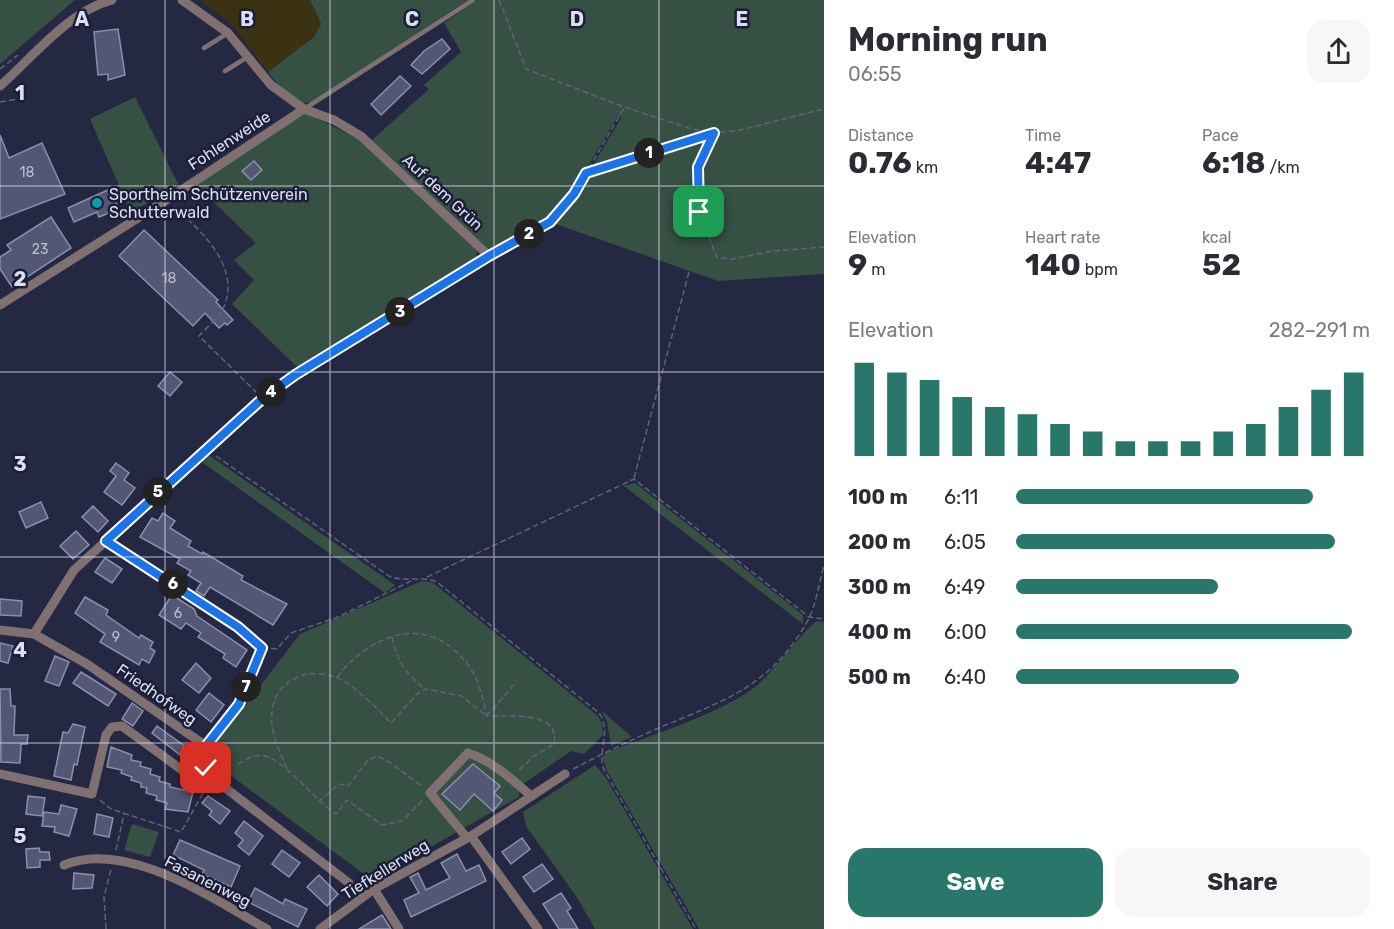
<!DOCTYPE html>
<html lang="en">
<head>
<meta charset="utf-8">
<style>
  :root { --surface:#fff; --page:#f7f7f7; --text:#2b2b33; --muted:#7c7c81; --accent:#29776a }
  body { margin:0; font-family:Rubik,sans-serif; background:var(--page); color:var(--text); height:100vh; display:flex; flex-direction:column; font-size:22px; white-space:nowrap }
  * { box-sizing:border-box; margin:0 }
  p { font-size:20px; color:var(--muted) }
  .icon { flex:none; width:33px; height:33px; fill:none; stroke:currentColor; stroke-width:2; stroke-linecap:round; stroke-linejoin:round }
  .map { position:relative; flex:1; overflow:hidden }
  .sheet { display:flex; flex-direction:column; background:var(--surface); width:570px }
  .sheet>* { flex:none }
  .pin { position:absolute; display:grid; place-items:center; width:51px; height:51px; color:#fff; margin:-26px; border-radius:12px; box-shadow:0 3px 9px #0006 }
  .km { position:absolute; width:30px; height:30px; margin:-15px; border-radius:50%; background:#222; color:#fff; font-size:16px; line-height:30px; text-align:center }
  .round { display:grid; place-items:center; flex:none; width:63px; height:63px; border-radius:18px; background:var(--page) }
  .overview { display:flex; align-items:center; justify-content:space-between; height:102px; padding:0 24px }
  h1 { font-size:33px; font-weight:700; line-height:45px }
  .stats { display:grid; grid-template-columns:repeat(3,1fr); gap:9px; height:102px; padding:6px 24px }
  .stats div { display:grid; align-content:center }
  .stats b { font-size:30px; font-weight:700 }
  .stats small { font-size:16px; font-weight:400 }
  .stats p { font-size:16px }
  .chart { height:168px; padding:12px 24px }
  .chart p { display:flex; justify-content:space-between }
  .chart svg { width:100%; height:108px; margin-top:6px; stroke:var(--accent); stroke-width:6 }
  .action { display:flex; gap:12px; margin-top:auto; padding:12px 24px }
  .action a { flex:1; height:69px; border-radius:18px; background:var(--accent); color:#fff; font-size:24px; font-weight:700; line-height:69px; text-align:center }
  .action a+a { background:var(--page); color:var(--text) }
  ul { padding:0 24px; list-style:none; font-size:20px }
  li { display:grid; grid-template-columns:96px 72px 1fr; align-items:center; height:45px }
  li i { height:15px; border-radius:8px; background:var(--accent) }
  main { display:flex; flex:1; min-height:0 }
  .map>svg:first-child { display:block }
</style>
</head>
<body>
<main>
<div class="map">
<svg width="824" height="929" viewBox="0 0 824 929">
  <rect width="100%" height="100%" fill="#252843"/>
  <g fill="#365044">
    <polygon points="0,0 75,0 0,64"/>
    <polygon points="310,0 468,0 312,102 303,103 281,88 268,72 314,36 321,24"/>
    <polygon points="477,0 824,0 824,274 718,281 553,223 576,194 621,118 618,116 572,193 554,215 497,251 489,251 372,140 429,89 424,85 461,52 444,23"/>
    <polygon points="135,97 178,184 131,213 90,119"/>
    <polygon points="306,113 359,139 477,251 476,260 300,370 232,304 254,280 234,260 256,243 195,184"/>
    <polygon points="206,454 213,458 395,585 385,593 199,460"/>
    <polygon points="635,483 803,615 803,624 624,486"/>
    <polygon points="422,581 432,582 597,715 602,723 603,735 584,754 571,751 519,787 519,797 372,880 219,767 217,742 300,634"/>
    <path d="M817,621L824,622V929H699L607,771L603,757L605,753C648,736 728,712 761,682C773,671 809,624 817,621Z"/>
    <polygon points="601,710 632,737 611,746 607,722"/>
    <polygon points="595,765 606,778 693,929 595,929 578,899 526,826 523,812"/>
    <polygon points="132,824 159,832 150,857 124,850"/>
  </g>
  <polygon fill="#3a3211" points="200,0 310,0 321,24 314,37 268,72 232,25"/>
  <g fill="#535773" stroke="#8a8fb0" stroke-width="1.5">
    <polygon points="118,29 125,75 108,80 108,74 98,75 94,32"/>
    <polygon points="442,39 450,49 422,74 411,65 424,51"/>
    <polygon points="400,76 411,86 381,115 371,104"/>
    <polygon points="0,135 9,158 42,143 65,194 0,219"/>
    <polygon points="254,161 262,170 251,180 242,171"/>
    <polygon points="110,189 119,209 99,217 97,212 74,222 68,208"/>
    <polygon points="51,217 71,248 12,287 0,269 0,257 11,250 7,245"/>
    <polygon points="144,230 218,300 216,302 233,320 227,325 225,323 219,328 205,313 193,326 119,256"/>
    <polygon points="170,372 182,382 170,396 158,386"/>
    <polygon points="116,463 129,473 124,480 135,488 122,505 104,492 116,476 110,471"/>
    <polygon points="41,502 48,518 26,528 19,512"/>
    <polygon points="93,506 108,521 98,532 82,517"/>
    <polygon points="163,513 175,521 170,528 191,541 188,546 202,554 203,552 243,576 241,580 287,604 273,625 210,587 204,596 196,591 201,583 188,575 191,571 177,563 180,559 140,537 152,518 158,521"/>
    <polygon points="76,531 89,545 73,559 60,546"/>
    <polygon points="105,558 122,569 112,583 95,572"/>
    <polygon points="172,595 194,609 197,616 247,650 236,667 223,658 225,654 198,637 201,633 186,623 181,629 159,615"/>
    <polygon points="85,597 108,610 106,615 139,638 141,635 153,642 150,648 155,651 149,663 142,659 139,665 100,642 105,634 75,613"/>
    <polygon points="0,599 22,601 21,616 0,615"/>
    <polygon points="0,643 13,646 8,663 0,661"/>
    <polygon points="55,656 69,662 59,686 45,681"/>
    <polygon points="196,663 211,678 199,693 182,680"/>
    <polygon points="81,672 116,694 108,706 73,683"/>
    <polygon points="0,689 10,689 11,706 15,706 14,735 28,735 27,744 21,744 20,763 1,762"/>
    <polygon points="209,693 224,705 211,722 196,710"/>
    <polygon points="132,703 143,711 133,726 122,719"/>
    <polygon points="73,724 85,727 77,765 74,764 71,780 54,776 63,732 68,733"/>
    <polygon points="157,726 190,750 184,758 152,733"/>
    <polygon points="111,747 132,755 131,760 141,762 140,766 151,769 150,774 160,777 159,781 170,784 170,787 193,792 188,812 165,809 167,803 156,800 157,796 146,793 147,788 141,787 141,783 131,780 132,777 121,773 122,770 107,767"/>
    <polygon points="473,764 500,786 494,793 502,800 493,811 474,794 460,810 442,794"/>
    <polygon points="28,796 45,798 42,816 26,814"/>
    <polygon points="208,796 230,811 220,824 209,815 212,811 202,803"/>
    <polygon points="61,805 77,809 69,836 54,832 55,827 42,826 44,812 59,814"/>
    <polygon points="97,814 113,818 109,837 94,834"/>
    <polygon points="244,821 263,836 249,855 238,846 243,840 235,833"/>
    <polygon points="522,838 530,849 511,864 502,852"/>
    <polygon points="180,840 240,866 231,887 202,874 204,870 173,855"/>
    <polygon points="39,848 40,852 49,852 50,860 40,860 40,867 27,868 26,849"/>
    <polygon points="282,850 300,863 289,877 272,864"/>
    <polygon points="457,854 466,871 479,865 486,881 411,917 404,900 419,893 410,877 418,873 426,890 450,878 441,863"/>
    <polygon points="542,864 553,879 534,892 523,877"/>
    <polygon points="74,873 94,875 92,888 73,889"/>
    <polygon points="319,875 338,894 327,906 307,887"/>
    <polygon points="255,888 283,904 285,899 307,909 298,927 248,902"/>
    <polygon points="561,893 571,908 567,911 578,929 559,929 543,904"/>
    <polygon points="382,915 391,929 359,929"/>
  </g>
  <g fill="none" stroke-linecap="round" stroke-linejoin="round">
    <g stroke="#5f627a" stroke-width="1.5" stroke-dasharray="6 3" stroke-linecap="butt">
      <polyline points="499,0 526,69 624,107 692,129 714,133 740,130 824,109"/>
      <polyline points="0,69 18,55"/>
      <polyline points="0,102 24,98"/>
      <polyline points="714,134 698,167 699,212 717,258 733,259 772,251 824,247"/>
      <polyline points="586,173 713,133"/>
      <path d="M175,206C200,232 239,263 225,304C222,315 207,327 199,336L256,392"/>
      <polyline points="498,251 555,218 574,194 624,108"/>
      <path d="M216,456L389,576C405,583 421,575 437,582L599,713C612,731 597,750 604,770L696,929"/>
      <polyline points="634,478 689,272"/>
      <polyline points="427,577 634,479 809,617 824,619"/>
      <path d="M392,637C397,661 405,673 425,689"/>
      <polyline points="262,648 277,649 291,633 338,617 411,581"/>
      <path d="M337,677C373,631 432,612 470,668C480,682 483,700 487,716C509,717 561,710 554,744L534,756L518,771"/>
      <polyline points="212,738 239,704 262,648 247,635"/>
      <path d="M238,764C247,759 255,754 265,756C284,760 316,801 336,814L347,800L382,825L402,821L423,800"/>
      <path d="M287,768C280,754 274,740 272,724C268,686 300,665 335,677C351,682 379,710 391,723L417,694L426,689L461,696L487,716L517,681"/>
      <path d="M573,769C602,754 631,740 661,727C725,700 770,687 807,622C816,606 819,583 824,565"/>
      <polyline points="100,800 111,809 181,832 206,788"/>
      <polyline points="318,802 339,784 348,786 368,760 378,756 392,764 423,787"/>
      <polyline points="116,850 124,814"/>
      <polyline points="106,929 104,897 111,869"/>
    </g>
    <g stroke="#807072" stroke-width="4.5">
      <polyline points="204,48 228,33"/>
      <polyline points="225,71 246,58"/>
      <polyline points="304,109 473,0"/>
    </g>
    <g stroke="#807072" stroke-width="9">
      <path d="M0,86C33,57 70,10 112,0"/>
      <polyline points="0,305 168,199 304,109"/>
      <polyline points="106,541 239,627"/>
      <polyline points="0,630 34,634 87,664 206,746 206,773 349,883"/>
      <polyline points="34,634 74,570 262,399 295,375 489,256 361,136 334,120 304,109 271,85 228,33 182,0"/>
      <polyline points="0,774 92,794 106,735 112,727 122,726 182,770"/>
      <polyline points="471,836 538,929"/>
      <path d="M467,838L430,793L468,753C491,760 513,780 531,796"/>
      <path d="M64,865C127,839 213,899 267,929"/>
      <polyline points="374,889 399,929"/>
      <polyline points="320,929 374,889 471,836 565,774"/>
    </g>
  </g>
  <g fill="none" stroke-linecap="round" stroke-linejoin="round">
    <g stroke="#fff" stroke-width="12">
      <polyline id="route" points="206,768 206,746 239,704 262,648 238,627 106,541 262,399 295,375 489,256 550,222 574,194 586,173 714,133 698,167 699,212"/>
    </g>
    <use href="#route" stroke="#1a73e8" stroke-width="8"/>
  </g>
  <path fill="none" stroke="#dcdff1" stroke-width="1.5" stroke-opacity="0.55" d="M165,0V929M330,0V929M494,0V929M659,0V929M0,186H824M0,372H824M0,557H824M0,743H824"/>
  <circle fill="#0f9aa8" stroke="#1c1e38" stroke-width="2" cx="97" cy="203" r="6"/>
  <g text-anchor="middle" stroke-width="5" stroke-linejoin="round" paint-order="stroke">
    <g font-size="14" fill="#babdd2">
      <text x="27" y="177">18</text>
      <text x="40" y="254">23</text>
      <text x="169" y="283">18</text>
      <text x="178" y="618">6</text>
      <text x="116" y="642">9</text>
    </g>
    <g font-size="16" fill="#dcdff1" stroke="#1c1e38">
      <text transform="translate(229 140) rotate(-33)" y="6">Fohlenweide</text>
      <text transform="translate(443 192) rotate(43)" y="6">Auf dem Grün</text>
      <text transform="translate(157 694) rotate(35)" y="6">Friedhofweg</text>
      <text transform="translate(385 869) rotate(-32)" y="6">Tiefkellerweg</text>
      <text transform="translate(208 881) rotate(27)" y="6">Fasanenweg</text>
    </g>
    <g font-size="16" fill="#dcdff1" stroke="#1c1e38" text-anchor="start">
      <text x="109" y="200">Sportheim Schützenverein<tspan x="109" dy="18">Schutterwald</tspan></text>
    </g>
  </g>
  <g font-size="20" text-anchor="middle" font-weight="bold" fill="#dcdff1" stroke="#1c1e38" stroke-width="5" stroke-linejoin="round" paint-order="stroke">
    <text x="82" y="26">A</text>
    <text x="247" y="26">B</text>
    <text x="412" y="26">C</text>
    <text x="577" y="26">D</text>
    <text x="742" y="26">E</text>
    <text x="20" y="100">1</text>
    <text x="20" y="286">2</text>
    <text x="20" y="471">3</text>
    <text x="20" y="657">4</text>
    <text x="20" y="843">5</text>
  </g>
</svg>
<div class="pin" style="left:699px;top:212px;background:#1e9e55"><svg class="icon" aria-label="arrive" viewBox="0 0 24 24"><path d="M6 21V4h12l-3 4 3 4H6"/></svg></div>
<div class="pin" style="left:206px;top:768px;background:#d93025"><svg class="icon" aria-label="check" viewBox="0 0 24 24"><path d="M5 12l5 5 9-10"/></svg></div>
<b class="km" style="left:649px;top:153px">1</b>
<b class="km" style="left:529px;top:234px">2</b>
<b class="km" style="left:400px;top:312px">3</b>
<b class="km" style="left:271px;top:392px">4</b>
<b class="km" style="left:158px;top:492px">5</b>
<b class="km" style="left:173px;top:584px">6</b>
<b class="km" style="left:246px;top:687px">7</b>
</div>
<section class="sheet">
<div class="overview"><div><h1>Morning run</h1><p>06:55</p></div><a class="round"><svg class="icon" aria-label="share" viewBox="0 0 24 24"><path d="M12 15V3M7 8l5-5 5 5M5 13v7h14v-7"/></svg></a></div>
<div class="stats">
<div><p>Distance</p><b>0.76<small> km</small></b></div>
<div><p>Time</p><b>4:47</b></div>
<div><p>Pace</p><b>6:18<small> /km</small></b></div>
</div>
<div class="stats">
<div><p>Elevation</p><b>9<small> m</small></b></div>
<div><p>Heart rate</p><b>140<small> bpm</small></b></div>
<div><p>kcal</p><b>52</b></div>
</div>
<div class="chart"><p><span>Elevation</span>282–291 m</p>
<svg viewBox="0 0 160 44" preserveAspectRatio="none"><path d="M5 44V6M15 44V10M25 44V13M35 44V20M45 44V24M55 44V27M65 44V31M75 44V34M85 44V38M95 44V38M105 44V38M115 44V34M125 44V31M135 44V24M145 44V17M155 44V10"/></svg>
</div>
<ul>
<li><b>100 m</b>6:11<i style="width:84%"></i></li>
<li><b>200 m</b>6:05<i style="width:90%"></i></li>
<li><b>300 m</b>6:49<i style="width:57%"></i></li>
<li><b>400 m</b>6:00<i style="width:95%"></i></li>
<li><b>500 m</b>6:40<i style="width:63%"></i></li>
</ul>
<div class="action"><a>Save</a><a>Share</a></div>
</section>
</main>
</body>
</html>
